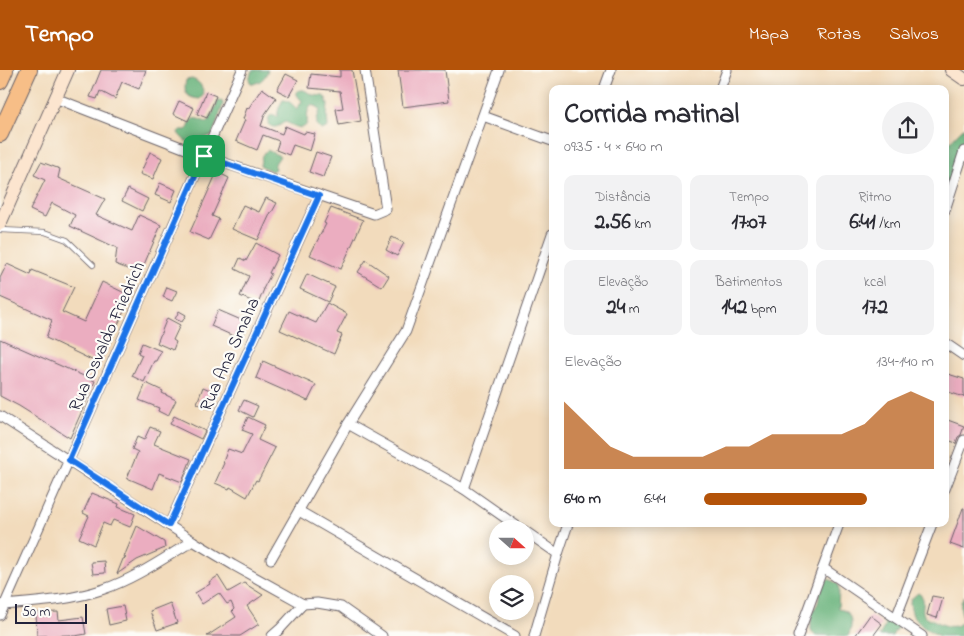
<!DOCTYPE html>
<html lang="pt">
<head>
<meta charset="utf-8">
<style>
  :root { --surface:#fff; --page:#f2f2f3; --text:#2b2b33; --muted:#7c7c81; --accent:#b45309 }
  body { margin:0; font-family:"Indie Flower",sans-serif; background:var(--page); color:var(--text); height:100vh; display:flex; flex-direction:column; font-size:19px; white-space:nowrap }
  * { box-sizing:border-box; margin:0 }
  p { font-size:16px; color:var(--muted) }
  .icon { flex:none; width:28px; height:28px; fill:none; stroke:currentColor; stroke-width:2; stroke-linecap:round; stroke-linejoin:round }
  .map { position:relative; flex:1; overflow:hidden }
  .drawer { position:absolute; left:549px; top:15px; width:400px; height:442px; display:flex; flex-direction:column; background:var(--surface); border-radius:10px; box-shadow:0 2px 12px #0003 }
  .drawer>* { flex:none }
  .needle { width:32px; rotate:111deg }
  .fabs { position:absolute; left:489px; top:450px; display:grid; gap:10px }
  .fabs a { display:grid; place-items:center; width:45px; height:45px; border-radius:50%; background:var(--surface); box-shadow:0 2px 12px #0003; font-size:25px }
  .scale { position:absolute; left:15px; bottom:12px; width:72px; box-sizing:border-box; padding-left:5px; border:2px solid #22223b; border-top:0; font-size:14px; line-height:18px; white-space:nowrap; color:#22223b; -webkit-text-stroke:4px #fdfcf7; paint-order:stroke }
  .pin { position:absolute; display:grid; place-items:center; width:42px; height:42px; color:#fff; margin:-21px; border-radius:10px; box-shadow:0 2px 8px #0006 }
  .round { display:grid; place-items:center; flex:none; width:52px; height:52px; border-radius:26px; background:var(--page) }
  .summary { display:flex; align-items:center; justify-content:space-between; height:85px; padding:0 15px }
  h1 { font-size:28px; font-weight:700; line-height:38px }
  .figures { display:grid; grid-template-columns:repeat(3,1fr); gap:8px; height:85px; padding:5px 15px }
  .figures div { display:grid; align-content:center; border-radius:10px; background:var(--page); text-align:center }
  .figures b { font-size:21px; font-weight:700 }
  .figures small { font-size:14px; font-weight:400 }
  .figures p { font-size:14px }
  .chart { height:140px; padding:10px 15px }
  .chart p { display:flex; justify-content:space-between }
  .chart svg { width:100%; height:90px; margin-top:5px; fill:var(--accent); opacity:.7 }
  ul { padding:0 15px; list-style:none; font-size:16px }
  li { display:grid; grid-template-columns:80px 60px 1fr; align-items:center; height:38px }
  li i { height:12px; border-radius:6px; background:var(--accent) }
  header { display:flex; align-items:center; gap:30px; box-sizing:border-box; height:70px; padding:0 25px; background:var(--accent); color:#fff }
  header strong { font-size:24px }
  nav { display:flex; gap:28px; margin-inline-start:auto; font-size:18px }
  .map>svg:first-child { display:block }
</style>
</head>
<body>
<header>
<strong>Tempo</strong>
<nav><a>Mapa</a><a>Rotas</a><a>Salvos</a></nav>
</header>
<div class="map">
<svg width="964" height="566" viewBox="0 0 964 566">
  <rect width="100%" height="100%" fill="#fdfcf7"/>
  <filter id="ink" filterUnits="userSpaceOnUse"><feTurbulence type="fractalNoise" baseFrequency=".02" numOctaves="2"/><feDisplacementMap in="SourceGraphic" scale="10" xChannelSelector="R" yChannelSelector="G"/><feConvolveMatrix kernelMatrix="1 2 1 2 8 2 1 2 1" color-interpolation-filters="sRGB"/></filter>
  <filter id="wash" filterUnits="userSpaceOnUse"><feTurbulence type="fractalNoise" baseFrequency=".0096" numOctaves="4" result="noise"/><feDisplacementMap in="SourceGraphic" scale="20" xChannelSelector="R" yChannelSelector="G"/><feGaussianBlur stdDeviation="1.12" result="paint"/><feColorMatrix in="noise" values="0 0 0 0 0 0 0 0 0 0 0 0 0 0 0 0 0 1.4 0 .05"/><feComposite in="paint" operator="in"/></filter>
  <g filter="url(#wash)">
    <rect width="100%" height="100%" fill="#f2dbbc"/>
    <g fill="#67b27a" stroke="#446a5a">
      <path d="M252,0H268C265,8 261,12 253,14L250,12L249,9Z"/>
      <path d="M192,9C200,12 202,16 204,24L200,29C187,28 183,23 186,10Z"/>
      <path d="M300,20H304L313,25L323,26L326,28L328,35L327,46L328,57L322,60C313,56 318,47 320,40L318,37L312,35C303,43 311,53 304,57C298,60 290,53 285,52C278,56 275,60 268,54L269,47L271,45H275L277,47L279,37L283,30C289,30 293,35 297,39L302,31L297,25V21Z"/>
      <path d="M218,31H222L223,35L212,66C195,68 193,82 178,63L180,60H186L189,57C191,44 198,49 206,52L209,51Z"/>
      <polygon points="964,57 964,75 945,136 945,77"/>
      <polygon points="267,80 280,86 274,95 275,99 272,101 263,97 260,95 262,85"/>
      <path d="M829,509L838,514L839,521L838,538C841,540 844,540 846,542C853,546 852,560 848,566L815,565L811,560V545L818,533L821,515L823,512Z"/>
      <path d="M918,523C928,529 920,537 924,545C926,549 932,549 935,551C945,556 956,561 964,549C960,541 959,533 964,526V566H939L923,557L913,546L911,539L910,533L911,529Z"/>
      <polygon points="886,547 889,547 897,553 898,556 892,566 879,566 885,556 883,549"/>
    </g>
    <g id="blocks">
      <g fill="#ebadc0">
        <polygon points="101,0 146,0 139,19 122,12 115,29 100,21 97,29 90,27"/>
        <polygon points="340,0 352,0 361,51 339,55 336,39 343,38 340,21 309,18 311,4 340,7"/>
        <polygon points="398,0 445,0 449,31 403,37"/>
        <polygon points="286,4 298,10 289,26 277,20"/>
        <polygon points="262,18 276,28 265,44 261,56 282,64 285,56 304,64 305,62 315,64 310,81 293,75 289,85 276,80 279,71 263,65 257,80 236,71 245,50 243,49 247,38 248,39"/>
        <polygon points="206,22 216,26 207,48 197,44"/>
        <polygon points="179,31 194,38 188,51 173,44"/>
        <polygon points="150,82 162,88 153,109 140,104"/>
        <polygon points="316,82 331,87 323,107 309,102"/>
        <polygon points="41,92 60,99 58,108 105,129 96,145 132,161 139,145 161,155 140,204 115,194 117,178 70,156 75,145 52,133 45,147 30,140 45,110 34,105"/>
        <polygon points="217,102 229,108 212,146 219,149 209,170 190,162"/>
        <polygon points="160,113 176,120 171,132 155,125"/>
        <polygon points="128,119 148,129 142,141 122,131"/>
        <polygon points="266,128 277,133 272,142 271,142 258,170 232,159 243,135 259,142"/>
        <polygon points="331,138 363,150 341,199 310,185 326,154 324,153"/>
        <polygon points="392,167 404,173 397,186 386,180"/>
        <polygon points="256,173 278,185 269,203 271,204 263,219 264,219 258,234 240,226 249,206 235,199 240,188 246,191"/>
        <polygon points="366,190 389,206 382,217 358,202"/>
        <polygon points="7,194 31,205 32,200 74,217 62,242 84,252 102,212 131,226 100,294 46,268 52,250 0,227 0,208"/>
        <polygon points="307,204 335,217 328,232 300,219"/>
        <polygon points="167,217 177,221 172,231 163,227"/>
        <polygon points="327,233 347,244 337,263 342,265 334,284 280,260 289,241 316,253"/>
        <polygon points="218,240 248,253 240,269 211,256"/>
        <polygon points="179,241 186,245 182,252 175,249"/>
        <polygon points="167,248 180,255 173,270 176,272 173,280 157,273"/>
        <polygon points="0,269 95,311 70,368 19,336 0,326"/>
        <polygon points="142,273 161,281 156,291 154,291 144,312 132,306 142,285 138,283"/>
        <polygon points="263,291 316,315 308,331 256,308"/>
        <polygon points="948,304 964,309 964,327 945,321 945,313"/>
        <polygon points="146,313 163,321 162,323 176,330 168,346 158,341 159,338 139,330"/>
        <polygon points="203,317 217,323 210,339 197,333"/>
        <polygon points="244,330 258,336 253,347 239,340"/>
        <polygon points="174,346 205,361 201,369 170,354"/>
        <polygon points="248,347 265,355 258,370 275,378 258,411 256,410 247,427 230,417 229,419 215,413 224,393 223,392 228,379 242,384 252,364 242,360"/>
        <polygon points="945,349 964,356 961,365 958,367 956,373 945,369"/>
        <polygon points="150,357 160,361 154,374 191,389 182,412 159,403 153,419 127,408 138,382 132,379 137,367 144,370"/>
        <polygon points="92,423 119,434 118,437 135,444 130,457 113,450 110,456 103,453 94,475 79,468 89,446 83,443"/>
        <polygon points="963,438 964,438 964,479 950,474"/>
        <polygon points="137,456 164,472 165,478 137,490 117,504 123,489 126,488 124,487"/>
        <polygon points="104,491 105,503 93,504 91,492"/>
        <polygon points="218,506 228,522 244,513 263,525 247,536 259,554 240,566 207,566 236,547 232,541 234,539 231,532 227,534 219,523 202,534 195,523 210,514 209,512"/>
        <polygon points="932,526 943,528 937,548 927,545"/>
        <polygon points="170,533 177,553 157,560 150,541"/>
        <polygon points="123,536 126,551 109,555 106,539"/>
        <polygon points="58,542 59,550 83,547 86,564 75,566 71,566 71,565 37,566 36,543"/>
        <polygon points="870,545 882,554 873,566 855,566"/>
      </g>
    </g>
  </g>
  <g filter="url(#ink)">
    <use href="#blocks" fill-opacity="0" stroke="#6b6368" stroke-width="1"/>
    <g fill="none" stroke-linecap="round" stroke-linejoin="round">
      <g stroke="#6b6368" stroke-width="6">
        <polyline id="lane" points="0,160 45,162 67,170 93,195"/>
      </g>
      <g stroke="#6b6368" stroke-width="11">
        <g id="street">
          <polyline points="604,19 611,0"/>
          <polyline points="720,19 727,0"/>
          <polyline points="55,28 204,86 374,144 386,139 365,0"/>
          <polyline points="483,46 552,71"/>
          <polyline points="945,140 964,81"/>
          <polyline points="945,273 964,286"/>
          <polyline points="0,346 193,471 233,495 303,534 317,533 341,537 382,566"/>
          <polyline points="348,354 464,419 521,459"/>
          <polyline points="464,419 552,164"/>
          <polyline points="945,419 964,370"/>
          <polyline points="299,441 515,566"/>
          <polyline points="169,455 319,126"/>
          <polyline points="525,461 558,484"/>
          <polyline points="271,489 348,354 406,261 499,0"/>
          <polyline points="823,498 922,566"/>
          <path d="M5,535C38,532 72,530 104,519C136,508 164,488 193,471"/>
          <polyline points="0,545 242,0"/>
          <polyline points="896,548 932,454"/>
          <polyline points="272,566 280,559 303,534"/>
          <polyline points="534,566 558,484 568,454"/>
          <polyline points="798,566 839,454"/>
        </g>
      </g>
      <g stroke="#6b6368" stroke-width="14">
        <g id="secondary">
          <polyline points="951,0 964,9"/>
          <polyline points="0,154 68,0"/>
        </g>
      </g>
      <g stroke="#6b6368" stroke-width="18">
        <g id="highway">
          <polyline points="0,11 5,0"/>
          <polyline points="0,64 29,0"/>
        </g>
      </g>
      <use href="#lane" stroke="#fff" stroke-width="4.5"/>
      <use href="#street" stroke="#fff" stroke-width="9"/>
      <use href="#secondary" stroke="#fce5cf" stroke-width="12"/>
      <use href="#highway" stroke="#f7be87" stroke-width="16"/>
    </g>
  </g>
  <g fill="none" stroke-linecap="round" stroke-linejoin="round" filter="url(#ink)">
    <g stroke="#fff" stroke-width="10">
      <polygon id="route" points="204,86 319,126 169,455 69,390"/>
    </g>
    <use href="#route" stroke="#1a73e8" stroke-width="6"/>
  </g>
  <g text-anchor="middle" stroke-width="4.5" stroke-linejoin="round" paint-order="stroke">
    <g font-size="18" fill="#22223b" stroke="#fdfcf7">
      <text transform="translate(106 266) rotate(-66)" y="6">Rua Osvaldo Friedrich</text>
      <text transform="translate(229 284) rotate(-66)" y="6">Rua Ana Smaha</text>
    </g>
  </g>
</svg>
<div class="fabs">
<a><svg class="needle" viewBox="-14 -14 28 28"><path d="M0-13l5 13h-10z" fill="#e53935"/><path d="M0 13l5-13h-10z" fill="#7c7c81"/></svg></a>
<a><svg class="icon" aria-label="layers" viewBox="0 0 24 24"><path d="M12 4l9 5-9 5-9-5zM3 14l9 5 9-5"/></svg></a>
</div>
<div class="scale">50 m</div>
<div class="pin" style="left:204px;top:86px;background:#1e9e55"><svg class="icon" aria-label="arrive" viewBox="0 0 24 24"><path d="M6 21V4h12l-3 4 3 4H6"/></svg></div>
<section class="drawer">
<div class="summary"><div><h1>Corrida matinal</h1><p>09:35 · 4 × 640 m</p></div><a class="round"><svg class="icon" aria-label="share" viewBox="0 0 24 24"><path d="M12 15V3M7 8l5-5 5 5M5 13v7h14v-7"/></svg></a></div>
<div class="figures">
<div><p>Distância</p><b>2.56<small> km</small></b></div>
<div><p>Tempo</p><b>17:07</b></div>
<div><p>Ritmo</p><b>6:41<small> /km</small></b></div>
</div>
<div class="figures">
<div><p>Elevação</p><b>24<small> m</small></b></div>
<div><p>Batimentos</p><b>142<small> bpm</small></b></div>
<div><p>kcal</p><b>172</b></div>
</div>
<div class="chart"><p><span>Elevação</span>134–140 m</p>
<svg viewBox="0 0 160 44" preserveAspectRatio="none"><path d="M0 44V11L10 22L20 33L30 38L40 38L50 38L60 38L70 33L80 33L90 27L100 27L110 27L120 27L130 22L140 11L150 6L160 11V44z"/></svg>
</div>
<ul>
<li><b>640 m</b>6:44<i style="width:71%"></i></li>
</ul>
</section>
</div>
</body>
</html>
